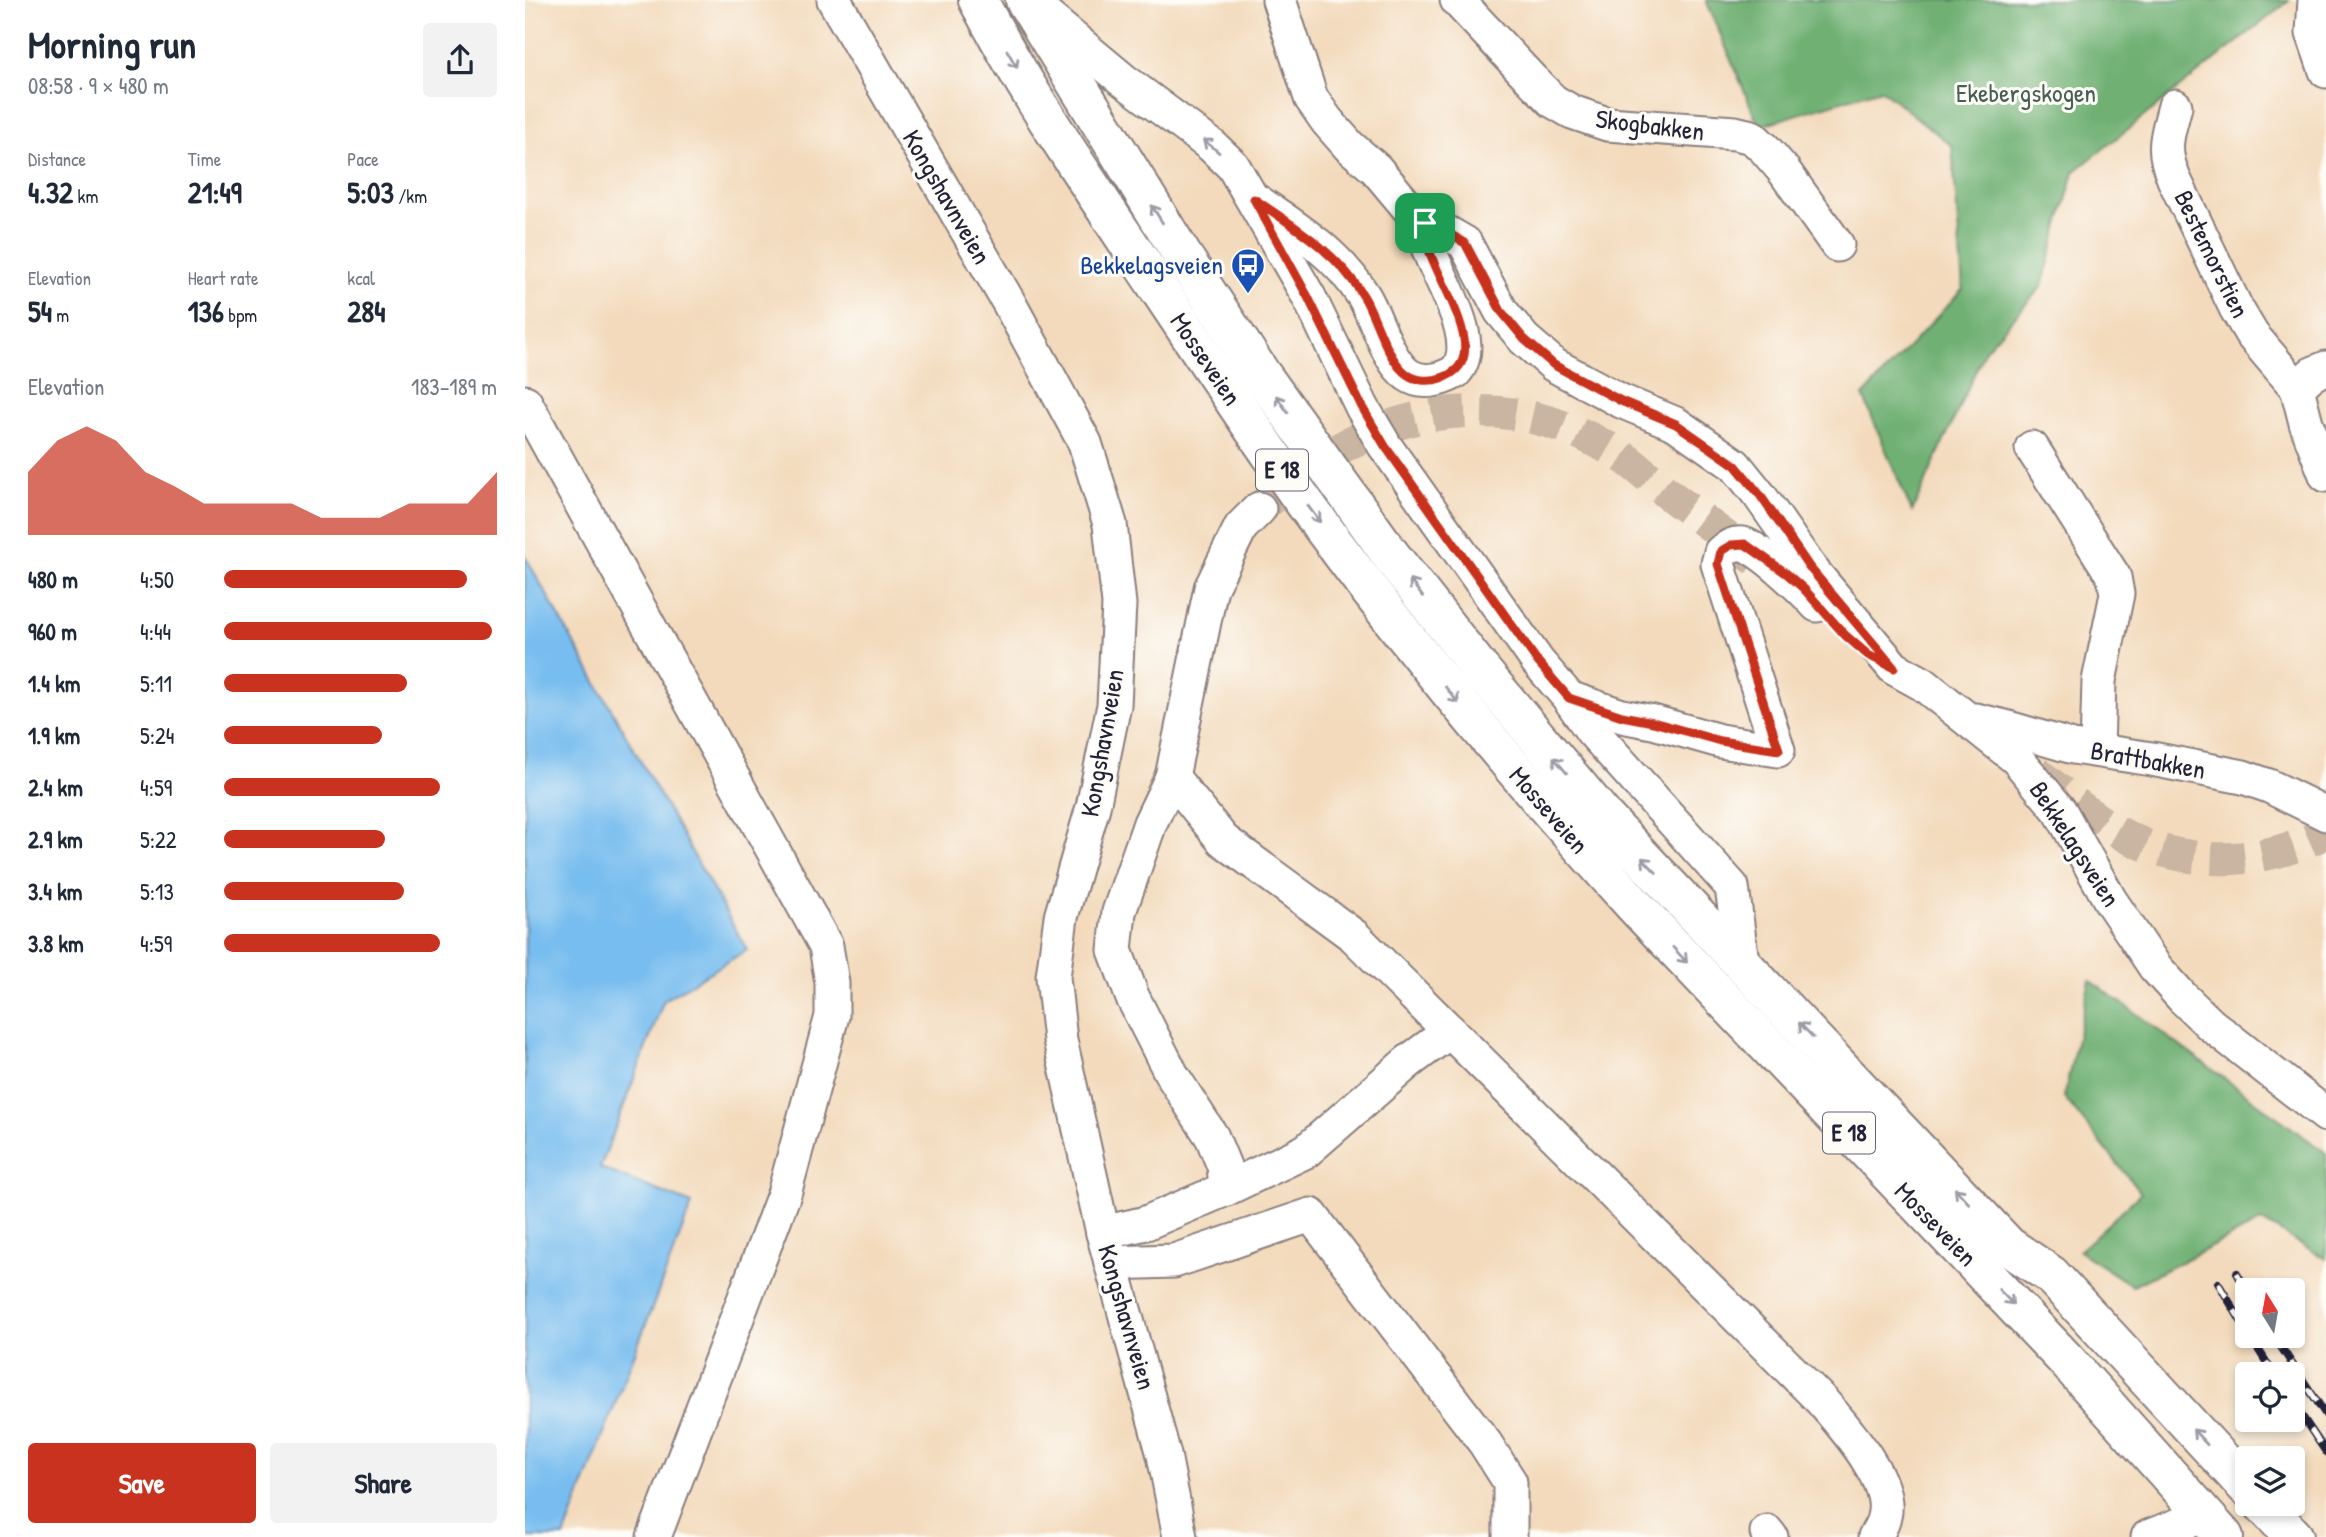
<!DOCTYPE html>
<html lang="en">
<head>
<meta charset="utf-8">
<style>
  :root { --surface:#fff; --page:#f2f2f3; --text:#1f2937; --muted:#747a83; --accent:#c8321e }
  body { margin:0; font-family:"Patrick Hand",sans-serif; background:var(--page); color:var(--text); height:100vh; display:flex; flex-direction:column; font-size:26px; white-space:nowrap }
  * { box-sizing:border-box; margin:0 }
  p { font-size:23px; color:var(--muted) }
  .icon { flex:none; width:38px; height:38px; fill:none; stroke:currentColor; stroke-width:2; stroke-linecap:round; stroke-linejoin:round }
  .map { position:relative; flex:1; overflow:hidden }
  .sheet { display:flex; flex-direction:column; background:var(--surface); width:525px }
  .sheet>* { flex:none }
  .needle { width:46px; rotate:349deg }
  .controls { position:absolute; left:1710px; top:1278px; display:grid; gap:14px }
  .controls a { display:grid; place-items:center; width:70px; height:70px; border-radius:7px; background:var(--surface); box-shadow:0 4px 10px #0003; font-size:35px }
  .pin { position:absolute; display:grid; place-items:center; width:60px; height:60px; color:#fff; margin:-30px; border-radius:14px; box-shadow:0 4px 10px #0006 }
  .round { display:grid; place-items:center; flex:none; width:74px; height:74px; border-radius:7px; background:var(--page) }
  .headline { display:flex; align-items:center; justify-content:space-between; height:119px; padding:0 28px }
  h1 { font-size:38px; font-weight:700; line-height:52px }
  .figures { display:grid; grid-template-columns:repeat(3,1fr); gap:10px; height:119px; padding:7px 28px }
  .figures div { display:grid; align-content:center }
  .figures b { font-size:30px; font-weight:700 }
  .figures small { font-size:19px; font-weight:400 }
  .figures p { font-size:19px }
  .chart { height:196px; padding:14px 28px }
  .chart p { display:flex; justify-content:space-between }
  .chart svg { width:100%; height:126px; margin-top:7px; fill:var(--accent); opacity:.7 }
  .button { display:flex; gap:14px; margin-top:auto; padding:14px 28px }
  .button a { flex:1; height:80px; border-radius:7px; background:var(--accent); color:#fff; font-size:28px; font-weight:700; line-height:80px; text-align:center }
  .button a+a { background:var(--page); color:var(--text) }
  ul { padding:0 28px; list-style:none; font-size:23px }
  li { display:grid; grid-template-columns:112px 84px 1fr; align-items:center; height:52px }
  li i { height:18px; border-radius:9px; background:var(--accent) }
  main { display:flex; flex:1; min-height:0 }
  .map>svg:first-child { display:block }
</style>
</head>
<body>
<main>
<section class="sheet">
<div class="headline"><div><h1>Morning run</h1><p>08:58 · 9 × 480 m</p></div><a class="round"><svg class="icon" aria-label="share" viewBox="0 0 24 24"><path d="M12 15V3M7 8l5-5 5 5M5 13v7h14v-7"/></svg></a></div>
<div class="figures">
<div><p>Distance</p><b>4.32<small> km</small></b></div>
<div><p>Time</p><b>21:49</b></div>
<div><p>Pace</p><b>5:03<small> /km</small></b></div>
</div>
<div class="figures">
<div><p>Elevation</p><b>54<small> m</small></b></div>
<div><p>Heart rate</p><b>136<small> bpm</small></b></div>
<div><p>kcal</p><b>284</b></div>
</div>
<div class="chart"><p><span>Elevation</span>183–189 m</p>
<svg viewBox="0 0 160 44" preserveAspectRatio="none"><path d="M0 44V22L10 11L20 6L30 11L40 22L50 27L60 33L70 33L80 33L90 33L100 38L110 38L120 38L130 33L140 33L150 33L160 22V44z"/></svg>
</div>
<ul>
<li><b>480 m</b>4:50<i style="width:89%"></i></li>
<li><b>960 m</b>4:44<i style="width:98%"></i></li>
<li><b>1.4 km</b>5:11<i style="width:67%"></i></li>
<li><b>1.9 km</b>5:24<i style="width:58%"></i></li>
<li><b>2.4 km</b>4:59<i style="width:79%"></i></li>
<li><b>2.9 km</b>5:22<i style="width:59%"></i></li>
<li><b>3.4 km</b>5:13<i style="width:66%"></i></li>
<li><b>3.8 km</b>4:59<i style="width:79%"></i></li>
</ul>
<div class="button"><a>Save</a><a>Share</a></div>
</section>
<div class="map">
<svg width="1801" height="1537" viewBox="0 0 1801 1537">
  <rect width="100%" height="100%" fill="#fdfcf7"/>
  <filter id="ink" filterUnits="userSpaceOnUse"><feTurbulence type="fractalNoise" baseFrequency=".0143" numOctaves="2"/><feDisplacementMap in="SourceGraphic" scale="14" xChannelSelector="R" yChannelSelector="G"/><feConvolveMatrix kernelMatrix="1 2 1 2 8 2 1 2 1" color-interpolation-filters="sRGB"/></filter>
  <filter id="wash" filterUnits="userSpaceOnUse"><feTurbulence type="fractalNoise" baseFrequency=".00686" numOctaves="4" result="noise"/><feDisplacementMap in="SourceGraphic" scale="28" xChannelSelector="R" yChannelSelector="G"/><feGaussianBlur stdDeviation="1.57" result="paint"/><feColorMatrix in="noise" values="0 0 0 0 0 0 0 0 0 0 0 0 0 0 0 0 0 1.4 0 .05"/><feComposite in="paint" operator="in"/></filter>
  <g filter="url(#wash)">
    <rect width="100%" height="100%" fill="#f3dabc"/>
    <g fill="#70b073" stroke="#496957" stroke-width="2">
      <polygon points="1181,0 1765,0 1549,172 1517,286 1460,350 1387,512 1338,396 1438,289 1427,146 1356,89 1234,126"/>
      <polygon points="1565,980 1801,1153 1801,1259 1737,1221 1608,1286 1554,1251 1616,1193 1539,1097"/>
    </g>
    <polygon fill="#78bdef" stroke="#4d7095" stroke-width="2" points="0,556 222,950 139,1000 75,1168 167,1204 39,1537 0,1537"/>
  </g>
  <g filter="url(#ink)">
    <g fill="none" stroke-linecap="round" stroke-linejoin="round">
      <g stroke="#c9b5a2" stroke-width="33" stroke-dasharray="33 17" stroke-linecap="butt">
        <path d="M734,509C753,493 771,475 792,462C891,397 1006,392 1105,462C1119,473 1132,485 1146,496C1174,517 1203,538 1231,560"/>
        <path d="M1511,772C1536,792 1562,814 1589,830C1653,868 1737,868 1801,832"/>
      </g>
      <g stroke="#8a7e7c" stroke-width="37">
        <g id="minor">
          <polyline points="309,0 484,303 560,443 585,524 594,604 589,705 568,807 536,917 528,977 535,1040 578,1233 639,1455 655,1537"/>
          <polyline points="754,0 786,98 802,121 824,146 851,169 887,212 900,224 921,232 940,243 976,311 999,339 1029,365 1096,401 1151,424 1210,465 1235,496 1285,568 1369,668 1398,684 1491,758 1535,811 1585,900 1630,967 1658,998 1685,1024 1801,1115"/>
          <polyline points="932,0 1007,80 1028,101 1047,112 1082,124 1210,133 1227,137 1240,149 1259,171 1312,245"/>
          <polyline points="1790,0 1788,33 1801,71"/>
          <polyline points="507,4 597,79 687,146 708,166 784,297 837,407 860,446 1013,662 1044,698 1067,731 1207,887 1217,962"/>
          <path d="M1650,106C1642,138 1636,147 1649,179L1711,308L1727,335L1772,388"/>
          <path d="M733,202C773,229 812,254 838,295C852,317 862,361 883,375C897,385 916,380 930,372C957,344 915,281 904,250C901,242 901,232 900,224"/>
          <polyline points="1801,368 1787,374 1772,388 1781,423 1801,475"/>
          <polyline points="0,402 301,946 307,983 307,1016 259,1194 129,1537"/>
          <polyline points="1507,448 1589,577 1592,594 1574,681 1572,750"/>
          <path d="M734,509L716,527L686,588L647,777L698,840L829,936L1296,1400C1318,1426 1369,1481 1359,1517C1358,1524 1353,1531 1350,1537"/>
          <path d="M1044,698L1097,716L1128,722L1195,741L1253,750L1193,564L1196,552C1203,547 1208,543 1217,544C1233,546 1280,591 1292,605"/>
          <polyline points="1451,720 1480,727 1548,747 1627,759 1718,777 1744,786 1801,814"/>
          <polyline points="647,777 625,823 594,912 590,950 607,996 647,1075 687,1137 699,1166 701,1189"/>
          <polyline points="578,1233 621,1223 701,1189 781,1151 883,1062 925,1031"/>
          <polyline points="586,1263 649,1261 786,1215 960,1443 985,1482 985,1537"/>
          <polyline points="1242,1532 1246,1537"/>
          <polyline points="1623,1537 1680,1515"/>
        </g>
      </g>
      <g stroke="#8a7e7c" stroke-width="42">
        <g id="highway">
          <path d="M453,0C505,99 570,193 632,286C678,355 724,423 771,491C875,636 989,773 1109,905L1541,1360L1699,1537"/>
          <polyline points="500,0 657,255 736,374 867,557 954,668 1079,817 1483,1246 1526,1275 1722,1487"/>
          <polyline points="1737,1503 1769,1537"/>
        </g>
      </g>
      <use href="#minor" stroke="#fff" stroke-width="33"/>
      <use href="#highway" stroke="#fff" stroke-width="38"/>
      <g stroke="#22223b" stroke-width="8">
        <g id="rail">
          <polyline points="1712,1273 1722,1291"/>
          <polyline points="1693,1283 1722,1331"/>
          <polyline points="1724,1335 1749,1374"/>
          <polyline points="1748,1335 1801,1415"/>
          <polyline points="1768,1403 1801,1452"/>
        </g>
      </g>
      <use href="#rail" stroke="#fdfcf7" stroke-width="5" stroke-dasharray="16" stroke-linecap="butt"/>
    </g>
    <defs><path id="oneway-shaft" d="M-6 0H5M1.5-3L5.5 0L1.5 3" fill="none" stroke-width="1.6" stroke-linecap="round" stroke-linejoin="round" transform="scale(1.75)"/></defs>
    <g stroke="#9c9ca7">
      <use href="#oneway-shaft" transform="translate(487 59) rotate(60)"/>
      <use href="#oneway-shaft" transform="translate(686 146) rotate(-141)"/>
      <use href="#oneway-shaft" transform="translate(632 214) rotate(-122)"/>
      <use href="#oneway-shaft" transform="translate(757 404) rotate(-125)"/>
      <use href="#oneway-shaft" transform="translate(789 514) rotate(53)"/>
      <use href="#oneway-shaft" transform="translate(891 588) rotate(-128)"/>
      <use href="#oneway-shaft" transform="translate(927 695) rotate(51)"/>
      <use href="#oneway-shaft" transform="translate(1035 765) rotate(-130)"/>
      <use href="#oneway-shaft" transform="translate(1124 865) rotate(-134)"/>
      <use href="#oneway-shaft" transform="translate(1155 955) rotate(47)"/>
      <use href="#oneway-shaft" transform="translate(1281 1030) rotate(-134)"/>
      <use href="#oneway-shaft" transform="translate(1437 1196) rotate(-133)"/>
      <use href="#oneway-shaft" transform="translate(1481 1297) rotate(46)"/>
      <use href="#oneway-shaft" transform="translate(1675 1437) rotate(-133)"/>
    </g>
  </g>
  <g fill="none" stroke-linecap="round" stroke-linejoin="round" filter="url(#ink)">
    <g stroke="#fff" stroke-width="14">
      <path id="route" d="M729,199C770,227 813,253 839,297C852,319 862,361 883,375C901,387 935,378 939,355C945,327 913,277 904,250C901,242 901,232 900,223L921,232L940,243L976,311L999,339L1029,365L1096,401L1151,424L1210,465L1235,495L1285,568L1369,668L1343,655L1320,635L1279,589L1261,573L1220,544L1206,545L1196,551L1193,564L1254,750L1195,741L1128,722L1097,716L1044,698L1013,662L860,446L837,407L783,297Z"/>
    </g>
    <use href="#route" stroke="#c8321e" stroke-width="9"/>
  </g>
  <defs>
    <g id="bus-pin" transform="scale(1.75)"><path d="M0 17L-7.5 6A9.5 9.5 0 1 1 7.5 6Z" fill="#1a4fb4" stroke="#fdfcf7"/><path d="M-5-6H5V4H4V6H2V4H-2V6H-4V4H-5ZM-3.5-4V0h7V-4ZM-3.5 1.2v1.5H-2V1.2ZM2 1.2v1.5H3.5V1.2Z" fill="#fff"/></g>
  </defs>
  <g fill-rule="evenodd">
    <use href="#bus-pin" x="723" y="265"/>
  </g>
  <g text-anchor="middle" stroke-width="6" stroke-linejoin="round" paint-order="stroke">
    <g fill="#fdfcf7" stroke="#646373" stroke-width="2">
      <rect x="731" y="449.5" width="52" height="41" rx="5"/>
      <rect x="1298" y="1112.5" width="52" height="41" rx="5"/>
    </g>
    <g font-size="24" font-weight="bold" fill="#22223b">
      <text x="757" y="478">E 18</text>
      <text x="1324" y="1141">E 18</text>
    </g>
    <g font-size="26" fill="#475e55" stroke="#fdfcf7">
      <text x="1501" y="102">Ekebergskogen</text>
    </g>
    <g font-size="26" fill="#22223b" stroke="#fdfcf7">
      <text transform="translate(1125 125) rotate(7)" y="9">Skogbakken</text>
      <text transform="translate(422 197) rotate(60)" y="9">Kongshavnveien</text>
      <text transform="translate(1687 254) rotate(64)" y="9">Bestemorstien</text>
      <text transform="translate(681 359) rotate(56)" y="9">Mosseveien</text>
      <text transform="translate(577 743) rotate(-80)" y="9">Kongshavnveien</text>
      <text transform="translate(1623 760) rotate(10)" y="9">Brattbakken</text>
      <text transform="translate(1024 810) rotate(49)" y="9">Mosseveien</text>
      <text transform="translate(1550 844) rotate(57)" y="9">Bekkelagsveien</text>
      <text transform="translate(1411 1224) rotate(46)" y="9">Mosseveien</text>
      <text transform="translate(602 1317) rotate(74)" y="9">Kongshavnveien</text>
    </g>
    <g font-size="26" fill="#164399" stroke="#fdfcf7" text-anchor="end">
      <text x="698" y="274">Bekkelagsveien</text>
    </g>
  </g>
</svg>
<div class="controls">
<a><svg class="needle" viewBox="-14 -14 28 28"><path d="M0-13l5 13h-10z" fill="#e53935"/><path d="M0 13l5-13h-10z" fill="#747a83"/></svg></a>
<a><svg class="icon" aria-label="locate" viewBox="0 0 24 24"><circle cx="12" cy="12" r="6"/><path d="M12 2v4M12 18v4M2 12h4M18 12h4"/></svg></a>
<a><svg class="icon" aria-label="layers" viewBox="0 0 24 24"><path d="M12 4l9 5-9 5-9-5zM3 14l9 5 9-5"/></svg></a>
</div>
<div class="pin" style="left:900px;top:223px;background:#1e9e55"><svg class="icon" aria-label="arrive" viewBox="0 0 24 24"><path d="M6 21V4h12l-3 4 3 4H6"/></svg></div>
</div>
</main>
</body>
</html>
